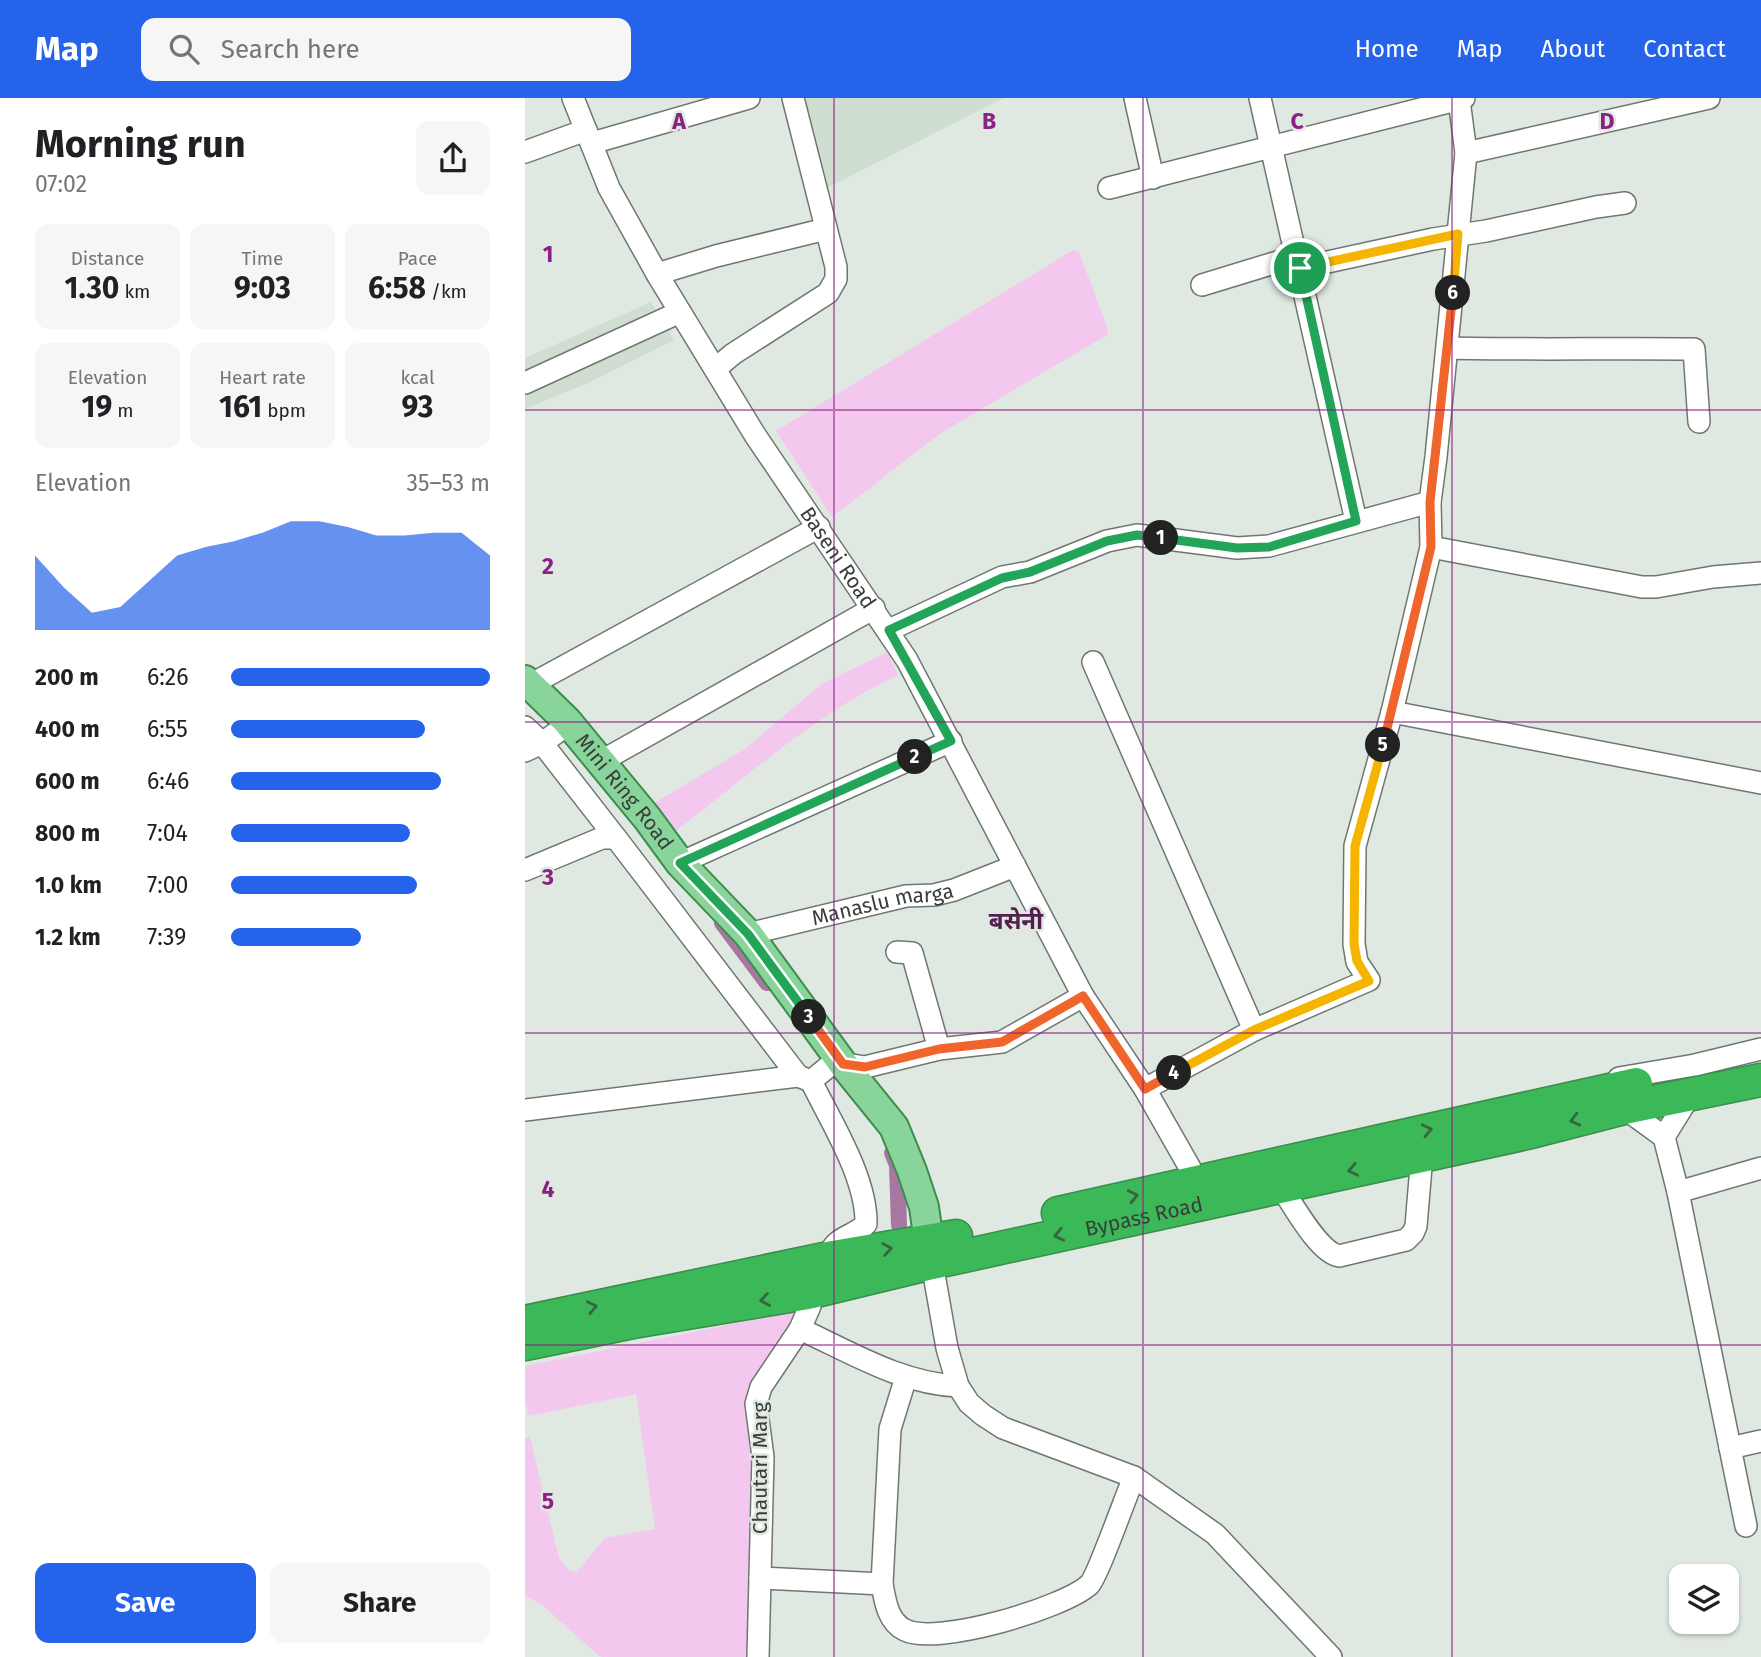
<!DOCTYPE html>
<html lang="en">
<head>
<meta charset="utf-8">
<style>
  :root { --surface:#fff; --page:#f6f6f6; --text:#202124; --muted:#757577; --accent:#2563eb }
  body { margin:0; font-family:"Fira Sans","Noto Sans Devanagari",sans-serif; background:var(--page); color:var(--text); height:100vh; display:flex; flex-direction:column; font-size:26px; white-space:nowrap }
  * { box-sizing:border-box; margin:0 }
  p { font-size:23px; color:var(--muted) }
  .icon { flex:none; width:38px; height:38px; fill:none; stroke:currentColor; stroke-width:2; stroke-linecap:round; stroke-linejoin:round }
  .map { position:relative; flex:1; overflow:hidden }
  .side { display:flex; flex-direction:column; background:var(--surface); width:525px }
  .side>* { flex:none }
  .tools { position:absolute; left:1144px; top:1466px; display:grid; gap:14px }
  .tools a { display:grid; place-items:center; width:70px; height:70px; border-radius:14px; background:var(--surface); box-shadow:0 2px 5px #0004; font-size:35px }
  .pin { position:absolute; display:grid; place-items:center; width:60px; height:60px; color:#fff; margin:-30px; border:4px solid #fff; border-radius:50%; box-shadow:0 2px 7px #0007 }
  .km { position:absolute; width:35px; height:35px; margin:-18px; border-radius:50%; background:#222; color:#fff; font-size:19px; line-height:35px; text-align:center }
  .round { display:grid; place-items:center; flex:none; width:74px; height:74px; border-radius:14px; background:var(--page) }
  .overview { display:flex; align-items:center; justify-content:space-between; height:119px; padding:0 35px }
  h1 { font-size:38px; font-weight:700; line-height:52px }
  .stats { display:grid; grid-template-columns:repeat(3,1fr); gap:10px; height:119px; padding:7px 35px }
  .stats div { display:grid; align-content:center; border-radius:14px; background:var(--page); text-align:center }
  .stats b { font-size:30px; font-weight:700 }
  .stats small { font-size:19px; font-weight:400 }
  .stats p { font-size:19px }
  .chart { height:196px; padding:14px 35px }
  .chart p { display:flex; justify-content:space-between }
  .chart svg { width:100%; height:126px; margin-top:7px; fill:var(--accent); opacity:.7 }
  .cta { display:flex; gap:14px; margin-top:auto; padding:14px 35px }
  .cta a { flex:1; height:80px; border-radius:14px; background:var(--accent); color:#fff; font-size:28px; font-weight:700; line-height:80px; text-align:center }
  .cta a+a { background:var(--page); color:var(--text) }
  ul { padding:0 35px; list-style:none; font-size:23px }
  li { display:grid; grid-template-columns:112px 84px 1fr; align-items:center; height:52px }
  li i { height:18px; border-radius:9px; background:var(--accent) }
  header { display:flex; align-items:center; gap:42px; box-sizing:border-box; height:98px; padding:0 35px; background:var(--accent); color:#fff }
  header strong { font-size:33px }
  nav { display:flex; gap:38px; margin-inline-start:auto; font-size:24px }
  .search { width:490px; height:63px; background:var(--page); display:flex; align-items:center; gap:18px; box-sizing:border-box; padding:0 24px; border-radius:14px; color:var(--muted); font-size:26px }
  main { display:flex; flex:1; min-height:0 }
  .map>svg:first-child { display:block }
</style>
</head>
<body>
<header>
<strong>Map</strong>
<div class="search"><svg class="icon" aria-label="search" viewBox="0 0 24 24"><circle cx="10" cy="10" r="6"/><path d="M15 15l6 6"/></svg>Search here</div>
<nav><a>Home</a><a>Map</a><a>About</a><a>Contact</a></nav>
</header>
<main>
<section class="side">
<div class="overview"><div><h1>Morning run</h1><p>07:02</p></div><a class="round"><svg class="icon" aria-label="share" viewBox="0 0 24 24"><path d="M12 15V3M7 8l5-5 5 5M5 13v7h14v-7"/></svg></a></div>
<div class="stats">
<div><p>Distance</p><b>1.30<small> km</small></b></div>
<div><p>Time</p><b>9:03</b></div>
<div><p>Pace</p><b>6:58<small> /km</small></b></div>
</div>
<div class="stats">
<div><p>Elevation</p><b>19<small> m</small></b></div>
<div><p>Heart rate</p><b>161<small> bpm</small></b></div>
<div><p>kcal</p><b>93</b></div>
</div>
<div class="chart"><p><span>Elevation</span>35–53 m</p>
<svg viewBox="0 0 160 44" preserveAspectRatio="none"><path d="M0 44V18L10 29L20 38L30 36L40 27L50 18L60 15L70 13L80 10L90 6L100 6L110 8L120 11L130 11L140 10L150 10L160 18V44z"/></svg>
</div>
<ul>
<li><b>200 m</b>6:26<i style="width:100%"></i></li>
<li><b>400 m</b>6:55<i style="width:75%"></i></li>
<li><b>600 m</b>6:46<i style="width:81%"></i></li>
<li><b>800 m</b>7:04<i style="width:69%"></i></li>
<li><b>1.0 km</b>7:00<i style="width:72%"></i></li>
<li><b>1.2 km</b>7:39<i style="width:50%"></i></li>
</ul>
<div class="cta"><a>Save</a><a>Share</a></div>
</section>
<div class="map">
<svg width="1236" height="1559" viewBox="0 0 1236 1559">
  <rect width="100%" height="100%" fill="#e0e9e1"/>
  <g fill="#d0ded1">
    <polygon points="269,0 479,0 298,92"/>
    <polygon points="126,204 149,242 63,285 0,311 0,260"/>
  </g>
  <g fill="#f4c7ef">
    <polygon points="548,152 554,154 583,231 582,237 416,335 307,419 251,333"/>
    <path d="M362,554L373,577C290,616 220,680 147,736L116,713L220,651L295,587Z"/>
    <polygon points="268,1214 268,1221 223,1290 219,1312 228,1360 228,1559 77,1559 73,1557 17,1507 0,1497 0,1340 5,1339 34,1460 44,1472 52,1474 80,1440 130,1431 111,1296 4,1318 0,1304 0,1268"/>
  </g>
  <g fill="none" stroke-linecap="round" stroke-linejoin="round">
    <g stroke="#a777a2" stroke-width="16">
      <polyline points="197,825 242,885"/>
      <polyline points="367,1055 372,1067 374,1127"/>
    </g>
    <g stroke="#6f7770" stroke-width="24">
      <g id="minor">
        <path id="s1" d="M48,0L84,90L132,176L230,337L382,562L558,898L620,991L665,1070L673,1096"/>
        <polyline points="610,0 628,80"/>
        <polyline points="735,0 831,423"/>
        <polyline points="67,45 224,0"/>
        <polyline points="0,54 61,32"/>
        <polyline points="941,55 1184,0"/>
        <polyline points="584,90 939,0"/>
        <polyline points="775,170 908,141 961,133 1071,109 1100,105"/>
        <polyline points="132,176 191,158 301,131"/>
        <polyline points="677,187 772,158"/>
        <path d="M922,250C1004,252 1086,250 1169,251L1174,324"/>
        <polyline points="190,271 208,256 303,195 311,181 311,169 268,0"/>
        <polyline points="0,285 155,214"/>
        <polyline points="906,449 1117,489 1131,489 1188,479 1236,475"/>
        <polyline points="364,532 477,479 505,474 582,443 612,437 712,450 744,448 905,404"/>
        <polyline points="568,564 729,932"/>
        <polyline points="5,587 294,429"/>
        <polyline points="867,614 1236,685"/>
        <polyline points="0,629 17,645 91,740"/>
        <polyline points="0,653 17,645 41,628 42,623"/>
        <polyline points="75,664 349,510"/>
        <polyline points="155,765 426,643"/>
        <polyline points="0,772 77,740 91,740 273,978"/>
        <path id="s2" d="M223,836L381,798L409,797L429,792L490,768"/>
        <polyline points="372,854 387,855 414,951"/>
        <polyline points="1094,980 1170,967 1236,951"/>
        <path d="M286,983C306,1024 342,1080 341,1126C331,1137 312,1139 306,1153L308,1159"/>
        <polyline points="620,991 729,932 844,882 832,864 829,846 830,748 867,614 906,449 905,404 911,359 941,55 934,2"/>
        <polyline points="1099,1010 1139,1039 1153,1094 1221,1428"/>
        <polyline points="0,1012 273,978 286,983 309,964 340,969 414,951 477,944 558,898"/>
        <polyline points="1139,1039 1165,997"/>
        <path d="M755,1088C768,1106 793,1154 814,1158L881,1142L888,1135L891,1128L897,1057"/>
        <polyline points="1153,1094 1236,1070"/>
        <polyline points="407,1165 422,1250 433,1288 444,1305 458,1317 478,1330 609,1379 690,1436 806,1559"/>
        <path d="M275,1231C325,1254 377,1286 433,1288"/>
        <polyline points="1205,1350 1236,1343"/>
        <path d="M235,1480L357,1486C360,1503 363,1524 380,1532C412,1548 538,1510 564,1487C572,1480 602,1395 609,1379"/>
        <polyline points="357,1486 365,1331 381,1279"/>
        <polyline points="233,1559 238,1359 231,1306 236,1289 275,1231 285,1208 283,1195"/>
      </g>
    </g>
    <g stroke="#3b8d4d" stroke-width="32">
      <g id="major">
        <path id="s3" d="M0,582L42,623L122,720L155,765L223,836L318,966L369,1029L387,1073L399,1109L407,1165"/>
      </g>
    </g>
    <g stroke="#3b8d4d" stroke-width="35">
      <g id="highway">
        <polyline points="533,1115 1111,986"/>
        <polyline points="0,1224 308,1159 431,1138"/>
        <path id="s4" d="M0,1246L108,1224L283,1195L407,1165L1002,1035L1099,1010L1236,982"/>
      </g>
    </g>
    <use href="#minor" stroke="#fff" stroke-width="21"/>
    <use href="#major" stroke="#89d49a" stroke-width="28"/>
    <use href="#highway" stroke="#3bb857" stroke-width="32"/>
  </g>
  <defs><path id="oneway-chevron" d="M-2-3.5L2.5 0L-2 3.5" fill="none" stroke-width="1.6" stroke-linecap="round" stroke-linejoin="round" transform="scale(1.75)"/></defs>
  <g stroke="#3a6343">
    <use href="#oneway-chevron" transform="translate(1050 1022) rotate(166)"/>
    <use href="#oneway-chevron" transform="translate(902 1032) rotate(-13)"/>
    <use href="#oneway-chevron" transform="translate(828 1072) rotate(168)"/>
    <use href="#oneway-chevron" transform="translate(608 1098) rotate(-13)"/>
    <use href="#oneway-chevron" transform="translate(534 1137) rotate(168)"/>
    <use href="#oneway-chevron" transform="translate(362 1151) rotate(-9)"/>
    <use href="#oneway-chevron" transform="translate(240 1202) rotate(170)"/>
    <use href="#oneway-chevron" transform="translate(67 1209) rotate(-12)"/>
  </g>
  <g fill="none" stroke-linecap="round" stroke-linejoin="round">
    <g stroke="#fff" stroke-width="14">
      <polyline id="split-1" points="636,440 712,450 744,449 831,423 775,170"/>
    </g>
    <g stroke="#fff" stroke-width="14">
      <polyline id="split-2" points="390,659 426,643 364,532 477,480 505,474 582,443 612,437 636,440"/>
    </g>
    <g stroke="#fff" stroke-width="14">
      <polyline id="split-3" points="284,919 223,836 155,765 390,659"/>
    </g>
    <g stroke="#fff" stroke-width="14">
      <polyline id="split-4" points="284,919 318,966 340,969 414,951 477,944 558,898 620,991 649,975"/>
    </g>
    <g stroke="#fff" stroke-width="14">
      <polyline id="split-5" points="649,975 729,932 844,883 832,863 829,846 830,748 858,647"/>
    </g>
    <g stroke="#fff" stroke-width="14">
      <polyline id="split-6" points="858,647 906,449 905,404 928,195"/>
    </g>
    <g stroke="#fff" stroke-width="14">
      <polyline id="split-7" points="775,170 933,136 928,195"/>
    </g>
    <use href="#split-1" stroke="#22a559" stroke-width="9"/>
    <use href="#split-2" stroke="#22a559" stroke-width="9"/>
    <use href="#split-3" stroke="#22a559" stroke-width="9"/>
    <use href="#split-4" stroke="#f0652b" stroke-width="9"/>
    <use href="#split-5" stroke="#f5b400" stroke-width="9"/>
    <use href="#split-6" stroke="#f0652b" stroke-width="9"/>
    <use href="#split-7" stroke="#f5b400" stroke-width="9"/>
  </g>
  <path fill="none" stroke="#8b2085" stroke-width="2" stroke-opacity="0.55" d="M309,0V1559M618,0V1559M927,0V1559M0,312H1236M0,624H1236M0,935H1236M0,1247H1236"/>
  <g text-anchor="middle" stroke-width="5" stroke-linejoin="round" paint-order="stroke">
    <g font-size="21" fill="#3a3e3a" stroke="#e0e9e1">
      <text dy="7" stroke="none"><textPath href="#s1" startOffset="532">Baseni Road</textPath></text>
      <text dy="7" stroke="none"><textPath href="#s3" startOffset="150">Mini Ring Road</textPath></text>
      <text dy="7" stroke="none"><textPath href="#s2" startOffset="138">Manaslu marga</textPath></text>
      <text dy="7" stroke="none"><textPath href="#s4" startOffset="632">Bypass Road</textPath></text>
      <text transform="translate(235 1370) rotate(-90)" y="7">Chautari Marg</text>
    </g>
    <g font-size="24" font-weight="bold" fill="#52204f" stroke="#e0e9e1">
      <text x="491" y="831">बसेनी</text>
    </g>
  </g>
  <g font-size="23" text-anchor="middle" font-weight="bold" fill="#8b2085" stroke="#e0e9e1" stroke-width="5" stroke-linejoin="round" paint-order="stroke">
    <text x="154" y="31">A</text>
    <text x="464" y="31">B</text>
    <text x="772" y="31">C</text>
    <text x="1082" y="31">D</text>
    <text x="23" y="164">1</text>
    <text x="23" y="476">2</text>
    <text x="23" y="787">3</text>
    <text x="23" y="1099">4</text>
    <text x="23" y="1411">5</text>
  </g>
</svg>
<div class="tools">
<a><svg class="icon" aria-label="layers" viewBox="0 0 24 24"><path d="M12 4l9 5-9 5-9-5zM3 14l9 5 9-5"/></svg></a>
</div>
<div class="pin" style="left:775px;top:170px;background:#1e9e55"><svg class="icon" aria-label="arrive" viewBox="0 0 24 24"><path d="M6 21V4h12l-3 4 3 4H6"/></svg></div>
<b class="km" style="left:636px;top:440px">1</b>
<b class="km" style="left:390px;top:659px">2</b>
<b class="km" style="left:284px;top:919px">3</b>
<b class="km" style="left:649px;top:975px">4</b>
<b class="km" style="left:858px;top:647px">5</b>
<b class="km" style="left:928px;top:195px">6</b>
</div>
</main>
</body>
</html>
